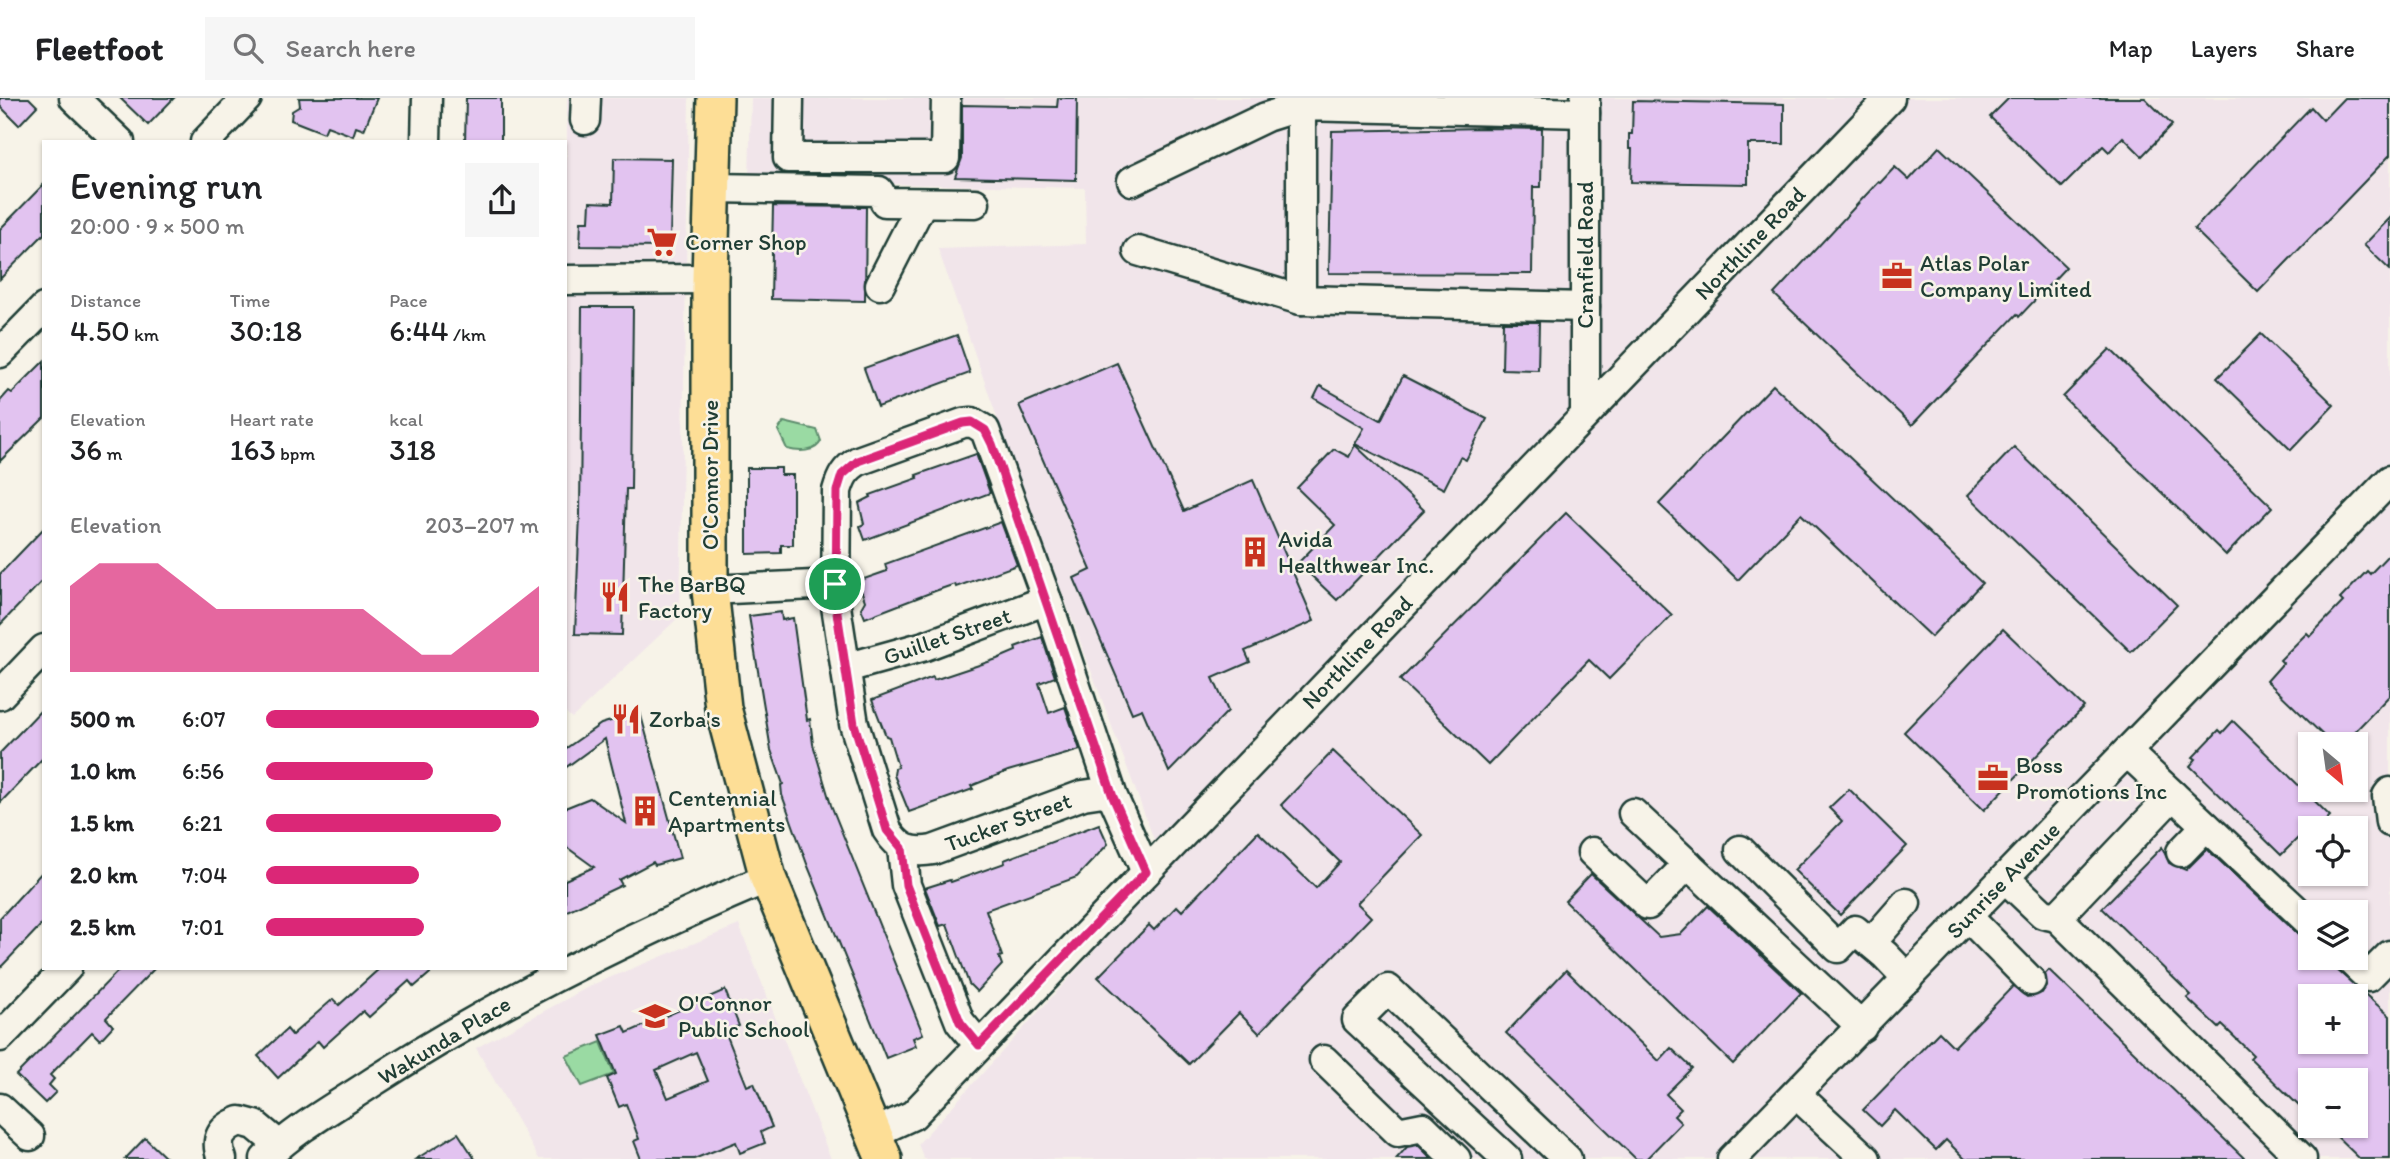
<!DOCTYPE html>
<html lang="en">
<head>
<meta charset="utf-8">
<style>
  :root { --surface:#fff; --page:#f6f6f6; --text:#202124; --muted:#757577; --line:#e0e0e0; --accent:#db2777 }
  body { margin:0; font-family:Itim,sans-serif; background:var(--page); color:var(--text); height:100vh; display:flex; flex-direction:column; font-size:26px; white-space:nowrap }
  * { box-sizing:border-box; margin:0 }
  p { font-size:23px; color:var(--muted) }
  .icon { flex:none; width:38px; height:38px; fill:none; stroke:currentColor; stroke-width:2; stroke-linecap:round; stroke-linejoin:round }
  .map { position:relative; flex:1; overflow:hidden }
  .panel { position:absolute; left:42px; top:42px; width:525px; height:830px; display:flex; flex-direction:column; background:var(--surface); border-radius:0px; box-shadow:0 2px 5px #0004 }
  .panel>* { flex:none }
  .needle { width:46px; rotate:151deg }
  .fabs { position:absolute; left:2298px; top:634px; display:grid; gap:14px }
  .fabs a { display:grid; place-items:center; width:70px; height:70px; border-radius:0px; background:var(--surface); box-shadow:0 2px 5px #0004; font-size:35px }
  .pin { position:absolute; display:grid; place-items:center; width:60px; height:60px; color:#fff; margin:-30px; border:4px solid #fff; border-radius:50%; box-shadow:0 2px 7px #0007 }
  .round { display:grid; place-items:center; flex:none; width:74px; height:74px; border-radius:0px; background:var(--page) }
  .headline { display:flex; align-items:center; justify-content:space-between; height:119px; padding:0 28px }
  h1 { font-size:38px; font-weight:600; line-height:52px }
  .metrics { display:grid; grid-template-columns:repeat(3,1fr); gap:10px; height:119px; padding:7px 28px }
  .metrics div { display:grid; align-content:center }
  .metrics b { font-size:30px; font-weight:600 }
  .metrics small { font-size:19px; font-weight:400 }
  .metrics p { font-size:19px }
  .chart { height:196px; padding:14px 28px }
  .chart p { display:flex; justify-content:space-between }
  .chart svg { width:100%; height:126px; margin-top:7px; fill:var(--accent); opacity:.7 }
  ul { padding:0 28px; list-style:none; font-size:23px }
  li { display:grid; grid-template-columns:112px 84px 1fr; align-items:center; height:52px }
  li i { height:18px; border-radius:9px; background:var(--accent) }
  header { display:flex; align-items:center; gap:42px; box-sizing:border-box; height:98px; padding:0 35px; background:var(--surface); border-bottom:2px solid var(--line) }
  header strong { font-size:33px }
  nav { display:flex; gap:38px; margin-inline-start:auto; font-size:24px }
  .search { width:490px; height:63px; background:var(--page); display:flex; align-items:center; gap:18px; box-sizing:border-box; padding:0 24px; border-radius:0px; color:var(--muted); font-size:26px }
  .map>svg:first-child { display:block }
</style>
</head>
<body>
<header>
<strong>Fleetfoot</strong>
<div class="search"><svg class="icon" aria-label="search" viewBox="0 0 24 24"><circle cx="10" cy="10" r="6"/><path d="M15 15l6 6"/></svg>Search here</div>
<nav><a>Map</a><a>Layers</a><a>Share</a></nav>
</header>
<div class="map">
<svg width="2390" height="1061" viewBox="0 0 2390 1061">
  <rect width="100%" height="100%" fill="#f7f3e8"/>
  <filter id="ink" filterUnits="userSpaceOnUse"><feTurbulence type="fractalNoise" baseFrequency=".0143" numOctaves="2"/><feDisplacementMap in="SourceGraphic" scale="14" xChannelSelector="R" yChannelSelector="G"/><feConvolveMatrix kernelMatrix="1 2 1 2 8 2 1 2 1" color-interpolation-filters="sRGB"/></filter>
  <g filter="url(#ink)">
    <g fill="#f1e5ea" fill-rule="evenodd">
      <polygon points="567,0 689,0 680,518 572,620 565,614"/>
      <path d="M751,0H2390V1061H924L918,1046L1166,774L998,322L938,151L1086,146L1085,90L749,83ZM2310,646H2356V691H2310ZM2310,730H2356V775H2310ZM2310,814H2356V859H2310ZM2310,898H2356V943H2310ZM2310,982H2356V1027H2310Z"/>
      <polygon points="739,827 831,1061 539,1061 476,950 594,886"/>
    </g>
    <g fill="#9adaa3" stroke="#5c8c6c" stroke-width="2">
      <path d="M784,324L817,332L821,343C816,355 798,354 787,351L778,332Z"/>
      <polygon points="601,944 614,976 582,988 566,958"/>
    </g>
    <g fill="#e2c3f0" stroke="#1f3d34" stroke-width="2" fill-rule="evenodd">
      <polygon points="0,0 29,0 37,8 19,27 0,8"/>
      <polygon points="120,0 174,0 148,27"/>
      <polygon points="299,0 377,0 364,32 356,29 353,38 327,28 324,35 291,22 292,13 300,8"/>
      <polygon points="466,0 501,0 501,44 465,44"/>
      <polygon points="1058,0 1077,0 1076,82 955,79 962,60 962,7 1057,9"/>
      <polygon points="2009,0 2145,0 2172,27 2142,58 2123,39 2109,54 2103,48 2062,89 1990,19"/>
      <polygon points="2344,0 2390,0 2390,57 2258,194 2194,131 2311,9 2323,22"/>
      <polygon points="1633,3 1784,6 1784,46 1748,46 1748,86 1631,84 1632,51 1629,51 1629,36 1632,36"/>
      <polygon points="1485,30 1542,31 1541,89 1533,89 1532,176 1329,175 1332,33"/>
      <polygon points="1939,49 2066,169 2019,219 2017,216 1912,327 1774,196 1878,84 1880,85 1895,69 1909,82"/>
      <polygon points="614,60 672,61 670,143 664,149 580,148 581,123 589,123 590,104 613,105"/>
      <polygon points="44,86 44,136 0,181 0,131"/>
      <polygon points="773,108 866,109 865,203 771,201"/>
      <polygon points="2390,120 2390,172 2364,147"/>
      <polygon points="582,209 633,209 631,391 626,391 622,537 575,536 580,417"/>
      <polygon points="1503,224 1539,224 1538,272 1502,271"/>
      <polygon points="2261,236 2334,307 2291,352 2217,280"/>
      <polygon points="957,237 970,275 878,309 864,270"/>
      <polygon points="2110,251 2272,409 2226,457 2063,299"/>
      <polygon points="44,263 44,320 0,363 0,303 9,293 12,295"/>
      <polygon points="1117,265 1184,413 1253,382 1314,523 1245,553 1250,564 1213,580 1228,613 1169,674 1142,611 1132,615 1074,480 1091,472 1019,307"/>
      <polygon points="1403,278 1487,321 1466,362 1460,359 1444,391 1355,346 1364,330 1314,300 1320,288 1381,322"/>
      <polygon points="1773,287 1982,485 1931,539 1801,416 1738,482 1659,406"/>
      <polygon points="1355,347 1424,412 1337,502 1298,465 1335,427 1297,390 1334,351 1349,359"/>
      <polygon points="2014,349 2177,507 2131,554 1968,397"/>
      <polygon points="976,356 990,395 865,442 860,428 864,426 859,405 871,399 870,397 918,380 916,377"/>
      <polygon points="747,370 781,370 781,377 793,377 793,447 781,447 781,455 747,456"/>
      <polygon points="1566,415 1672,517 1609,581 1589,562 1488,667 1400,582"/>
      <polygon points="1001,424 1017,467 956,489 955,486 935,493 865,520 861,510 865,503 858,483 887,473 885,466"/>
      <polygon points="44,430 44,481 0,527 0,476"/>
      <polygon points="2390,455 2390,597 2343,646 2332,646 2267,583 2283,565 2280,562 2307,535 2310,538 2343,504 2340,501 2367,473 2370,476"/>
      <polygon points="781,514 782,522 793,520 807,622 810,621 813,646 831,707 923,936 913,940 916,948 886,960 807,766 782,697 781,687 783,686 771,652 749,518"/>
      <polygon points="2003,531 2084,609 1984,712 1904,634"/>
      <polygon points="1042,539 1055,579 1039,585 1049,615 1065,609 1080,652 1008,673 971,688 973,691 909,714 894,677 895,670 898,669 889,639 886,638 872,602 933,579 934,582 997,561 1016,553 1015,549"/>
      <polygon points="44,609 44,659 0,705 0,655"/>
      <polygon points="640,614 680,760 655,767 653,764 619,782 622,787 565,814 565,782 594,769 565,748 565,710 590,700 626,725 605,641 565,670 565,651 601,626"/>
      <polygon points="2233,623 2330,718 2319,730 2308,730 2281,757 2190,668 2196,661 2193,659 2219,632 2222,635"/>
      <polygon points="1333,653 1422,737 1357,805 1371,819 1259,935 1239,915 1189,966 1098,879 1149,827 1154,832 1177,808 1182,813 1258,734 1316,790 1340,764 1281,707"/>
      <polygon points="1849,691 1907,748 1840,817 1794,772 1842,723 1829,710"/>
      <polygon points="1099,726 1108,746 1077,779 986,812 1002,858 999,859 1002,867 977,894 969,886 947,826 940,828 925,790 950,782 951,784 1005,765 1004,762"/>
      <path d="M2162,749L2169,765L2186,772L2207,751L2299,837L2310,841V859H2329L2336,871L2390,918V1061H2360L2325,1027H2356V982H2310V1001L2301,1010L2250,960L2253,957L2222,927L2219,930L2187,900L2191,897L2102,810ZM2310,898H2356V943H2310Z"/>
      <polygon points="44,772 44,824 0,870 0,820"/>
      <polygon points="1591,776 1659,839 1681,836 1708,808 1801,895 1733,966 1565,803"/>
      <polygon points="121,870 155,870 106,920 113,928 100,942 92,934 50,977 54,981 49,987 56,994 45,1005 16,977"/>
      <polygon points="380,870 436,870 414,889 409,883 369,919 363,913 323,949 318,943 278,980 258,958 287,931 292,937 333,901 339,907"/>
      <polygon points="1566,872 1659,963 1671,950 1692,970 1666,996 1681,1011 1674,1018 1681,1025 1646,1061 1636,1061 1506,935"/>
      <polygon points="2049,872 2245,1061 1965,1061 1946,1042 1936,1052 1895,1012 1880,1028 1863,1012 1939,934 1954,949 2013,888 2027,899 2042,895 2047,887 2045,876"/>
      <path d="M725,892L739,928L725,933L747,988L754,985L772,1029L761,1034L765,1045L740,1055L736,1044L694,1061H641L634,1043L639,1041L626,1006L619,1009L607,980L616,976L600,937L624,928L627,935ZM696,954L708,983L668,1000L656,972Z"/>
      <polygon points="458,1035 475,1061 416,1061"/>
      <polygon points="145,1040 167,1061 125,1061"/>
      <polygon points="1418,1047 1432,1061 1396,1061 1407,1049"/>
    </g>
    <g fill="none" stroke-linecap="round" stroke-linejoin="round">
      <g stroke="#1f3d34" stroke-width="33">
        <g id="minor">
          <polyline points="74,0 120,44"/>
          <polyline points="789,0 788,60 945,60 946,0"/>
          <polyline points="1585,15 1301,8 1301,202 1585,209"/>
          <polyline points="585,22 586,0"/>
          <polyline points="205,44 247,0"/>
          <polyline points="426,44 427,0"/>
          <polyline points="1132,83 1266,19 1301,8"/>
          <polyline points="712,90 879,93 885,104 975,105"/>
          <polyline points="1138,153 1301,202"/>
          <polyline points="565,182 710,181"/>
          <polyline points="880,187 922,105"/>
          <polyline points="0,255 44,210"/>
          <polyline points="1585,315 1585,0"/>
          <polyline points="710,492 835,486"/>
          <polyline points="846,570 925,548 1047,502"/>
          <polyline points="0,597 44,551"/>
          <polyline points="2127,654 2310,825"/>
          <polyline points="2390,694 2387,698 2390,724"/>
          <path d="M1113,699L1103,694L1083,697L933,752C911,756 899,751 887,732L854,626L836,508L837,393C841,379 845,371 858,363L963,325L972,324L985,332L1047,502L1113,699L1146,774"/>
          <polyline points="1633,715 1862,929"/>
          <polyline points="902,750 906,787 960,924 979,947"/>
          <polyline points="1740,752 1838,850 1855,832 1885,857 1908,881"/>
          <polyline points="1592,754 1648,807 1688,766"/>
          <polyline points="2181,754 2206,728"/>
          <polyline points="2005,780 2043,816 2057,819 2302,1061"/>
          <polyline points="1968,819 2031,883"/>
          <polyline points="2057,819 2173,697"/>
          <polyline points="1871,845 1906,805"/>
          <polyline points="2347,859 2368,879 2390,857"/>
          <polyline points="0,939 67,870"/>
          <polyline points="1324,962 1398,1034 1423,1029 1456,1061"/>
          <polyline points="1796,996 1866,1061"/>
          <polyline points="0,1010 30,1038"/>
          <polyline points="874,1035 913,1017 1890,0"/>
          <path d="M222,1061C214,1041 221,1030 240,1023L255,1027L279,1047"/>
          <path d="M265,1061C296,1030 337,1008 373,984C498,903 631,838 768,780"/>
          <polyline points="1507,1061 1357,922 1388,891 1567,1061"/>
          <polyline points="1732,1061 2390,382"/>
        </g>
      </g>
      <g stroke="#1f3d34" stroke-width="40">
        <polyline id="major" points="715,0 710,181 710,492 723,610 768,780 884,1061"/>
      </g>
      <use href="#minor" stroke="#f7f3e8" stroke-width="28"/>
      <use href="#major" stroke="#fdde96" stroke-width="35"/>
    </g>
  </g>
  <g fill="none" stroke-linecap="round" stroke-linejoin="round" filter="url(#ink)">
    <g stroke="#fff" stroke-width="14">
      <polygon id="route" points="972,324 985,332 992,346 1113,699 1146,774 979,947 960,924 906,787 902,750 887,732 854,626 836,508 837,393 842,377 858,363 963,325"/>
    </g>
    <use href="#route" stroke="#db2777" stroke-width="9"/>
  </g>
  <defs>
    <g id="supermarket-bare" transform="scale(2.415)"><path d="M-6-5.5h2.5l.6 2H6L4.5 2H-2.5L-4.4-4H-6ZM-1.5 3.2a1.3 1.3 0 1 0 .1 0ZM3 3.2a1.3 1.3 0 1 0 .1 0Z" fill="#c8321e" stroke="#f7f3e8" stroke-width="2.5" paint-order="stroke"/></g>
    <g id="office-bare" transform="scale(2.415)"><path d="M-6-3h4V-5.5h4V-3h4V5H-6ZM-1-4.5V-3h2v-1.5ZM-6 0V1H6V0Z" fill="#c8321e" stroke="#f7f3e8" stroke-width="2.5" paint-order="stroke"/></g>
    <g id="building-bare" transform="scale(2.415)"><path d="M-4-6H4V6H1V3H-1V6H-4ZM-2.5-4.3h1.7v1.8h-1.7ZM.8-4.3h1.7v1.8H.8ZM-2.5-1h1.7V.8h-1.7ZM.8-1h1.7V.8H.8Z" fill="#c8321e" stroke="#f7f3e8" stroke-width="2.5" paint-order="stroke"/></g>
    <g id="restaurant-bare" transform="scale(2.415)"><path d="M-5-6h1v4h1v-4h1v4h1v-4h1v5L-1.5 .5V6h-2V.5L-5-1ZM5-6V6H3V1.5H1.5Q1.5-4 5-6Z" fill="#c8321e" stroke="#f7f3e8" stroke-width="2.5" paint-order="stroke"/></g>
    <g id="school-bare" transform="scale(2.415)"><path d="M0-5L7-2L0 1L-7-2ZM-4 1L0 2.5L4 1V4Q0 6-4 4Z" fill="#c8321e" stroke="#f7f3e8" stroke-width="2.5" paint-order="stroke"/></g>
  </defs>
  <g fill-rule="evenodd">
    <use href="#supermarket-bare" x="662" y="144"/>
    <use href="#office-bare" x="1897" y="178"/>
    <use href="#building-bare" x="1255" y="454"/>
    <use href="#restaurant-bare" x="615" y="499"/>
    <use href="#restaurant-bare" x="626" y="621"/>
    <use href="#office-bare" x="1993" y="680"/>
    <use href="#building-bare" x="645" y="713"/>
    <use href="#school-bare" x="655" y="918"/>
  </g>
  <g text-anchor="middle" stroke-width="5" stroke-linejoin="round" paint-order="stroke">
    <g font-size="23" fill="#1f3d34" stroke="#f7f3e8" text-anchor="start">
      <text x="685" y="152">Corner Shop</text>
      <text x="1920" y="173">Atlas Polar<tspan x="1920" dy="26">Company Limited</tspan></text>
      <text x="1278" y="449">Avida<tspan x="1278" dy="26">Healthwear Inc.</tspan></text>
      <text x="638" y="494">The BarBQ<tspan x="638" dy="26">Factory</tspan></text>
      <text x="649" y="629">Zorba's</text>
      <text x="2016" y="675">Boss<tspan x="2016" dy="26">Promotions Inc</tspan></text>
      <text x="668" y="708">Centennial<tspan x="668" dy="26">Apartments</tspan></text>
      <text x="678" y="913">O'Connor<tspan x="678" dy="26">Public School</tspan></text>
    </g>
    <g font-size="23" fill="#1f3d34" stroke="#f7f3e8">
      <text transform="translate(1750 145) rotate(-46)" y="8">Northline Road</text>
      <text transform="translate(1585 157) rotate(-90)" y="8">Cranfield Road</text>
      <text transform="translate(710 377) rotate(-90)" y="8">O'Connor Drive</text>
      <text transform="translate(947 538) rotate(-19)" y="8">Guillet Street</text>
      <text transform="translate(1357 554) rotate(-46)" y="8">Northline Road</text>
      <text transform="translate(1008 724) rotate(-20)" y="8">Tucker Street</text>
      <text transform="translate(2003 782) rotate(-46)" y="8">Sunrise Avenue</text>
      <text transform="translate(444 942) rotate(-31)" y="8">Wakunda Place</text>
    </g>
  </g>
</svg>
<div class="fabs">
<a><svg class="needle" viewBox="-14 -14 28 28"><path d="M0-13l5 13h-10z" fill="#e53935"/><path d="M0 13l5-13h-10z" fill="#757577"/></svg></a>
<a><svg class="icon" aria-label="locate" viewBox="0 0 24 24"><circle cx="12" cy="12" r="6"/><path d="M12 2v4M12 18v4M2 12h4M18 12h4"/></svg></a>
<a><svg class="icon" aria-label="layers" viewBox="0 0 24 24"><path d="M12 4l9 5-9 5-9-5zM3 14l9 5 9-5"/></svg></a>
<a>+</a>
<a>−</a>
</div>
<div class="pin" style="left:835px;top:486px;background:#1e9e55"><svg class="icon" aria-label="arrive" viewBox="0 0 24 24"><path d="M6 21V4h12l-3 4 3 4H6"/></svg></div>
<section class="panel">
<div class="headline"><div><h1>Evening run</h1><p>20:00 · 9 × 500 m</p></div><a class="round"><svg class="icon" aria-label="share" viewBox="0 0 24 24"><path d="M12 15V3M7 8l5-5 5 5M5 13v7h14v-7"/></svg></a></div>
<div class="metrics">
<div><p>Distance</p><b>4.50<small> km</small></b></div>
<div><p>Time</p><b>30:18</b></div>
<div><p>Pace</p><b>6:44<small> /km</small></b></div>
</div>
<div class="metrics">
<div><p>Elevation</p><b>36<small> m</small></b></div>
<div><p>Heart rate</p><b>163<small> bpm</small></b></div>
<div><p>kcal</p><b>318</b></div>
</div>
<div class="chart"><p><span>Elevation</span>203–207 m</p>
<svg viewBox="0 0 160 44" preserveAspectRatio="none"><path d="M0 44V14L10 6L20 6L30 6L40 14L50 22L60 22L70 22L80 22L90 22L100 22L110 30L120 38L130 38L140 30L150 22L160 14V44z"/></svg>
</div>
<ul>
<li><b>500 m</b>6:07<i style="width:100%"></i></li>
<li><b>1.0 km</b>6:56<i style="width:61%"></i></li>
<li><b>1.5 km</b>6:21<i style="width:86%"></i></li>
<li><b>2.0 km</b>7:04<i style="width:56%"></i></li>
<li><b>2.5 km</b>7:01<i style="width:58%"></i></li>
</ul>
</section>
</div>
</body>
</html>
